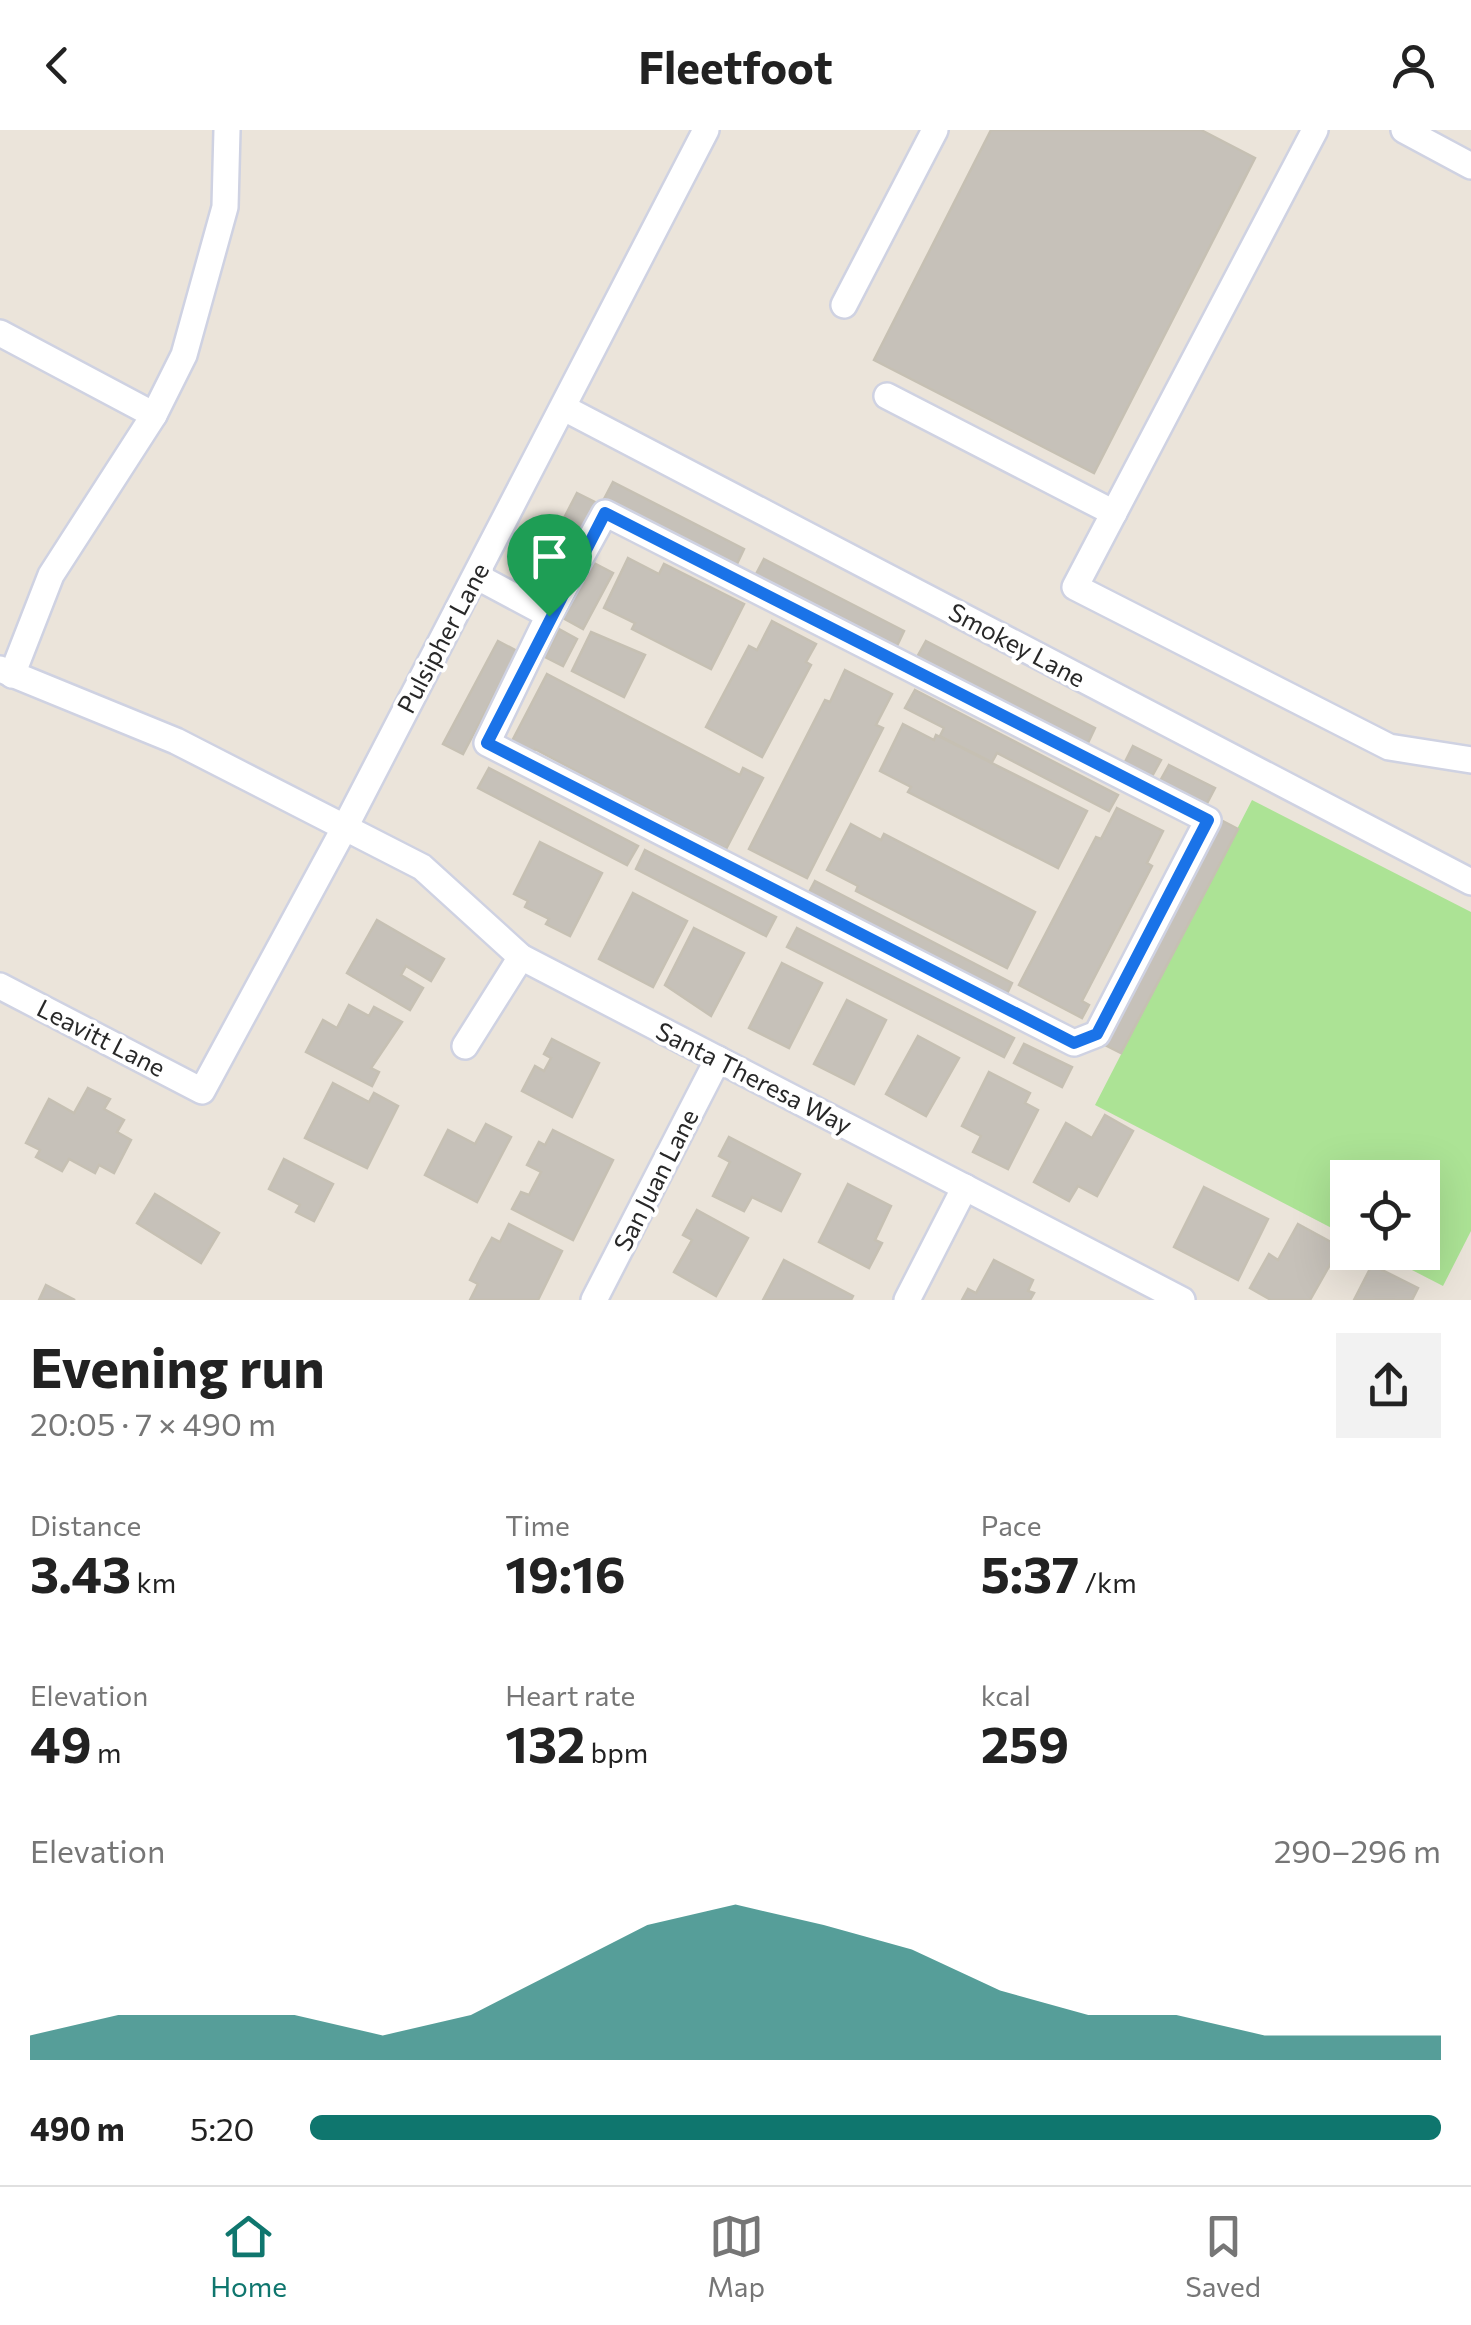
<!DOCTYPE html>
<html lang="en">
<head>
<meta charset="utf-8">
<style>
  :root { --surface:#fff; --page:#f2f2f2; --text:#222; --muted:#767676; --line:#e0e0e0; --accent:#0f766e }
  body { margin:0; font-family:Commissioner,sans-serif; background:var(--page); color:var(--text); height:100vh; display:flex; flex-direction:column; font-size:38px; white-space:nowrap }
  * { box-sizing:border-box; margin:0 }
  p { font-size:32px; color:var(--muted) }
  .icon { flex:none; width:55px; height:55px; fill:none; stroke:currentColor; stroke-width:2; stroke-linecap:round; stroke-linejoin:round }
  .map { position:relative; height:1170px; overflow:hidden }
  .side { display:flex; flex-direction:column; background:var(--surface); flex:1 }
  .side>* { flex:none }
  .tools { position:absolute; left:1330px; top:1030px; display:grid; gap:20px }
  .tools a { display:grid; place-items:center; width:110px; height:110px; border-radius:0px; background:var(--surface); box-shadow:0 10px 40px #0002; font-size:50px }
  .pin { position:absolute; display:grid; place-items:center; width:85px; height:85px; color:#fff; margin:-102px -42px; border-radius:50% 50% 50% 0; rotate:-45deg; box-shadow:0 0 10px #0007 }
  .pin .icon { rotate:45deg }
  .round { display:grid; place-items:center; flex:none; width:105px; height:105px; border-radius:0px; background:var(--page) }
  .summary { display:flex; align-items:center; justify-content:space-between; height:170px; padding:0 30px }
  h1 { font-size:55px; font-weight:700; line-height:75px }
  .metrics { display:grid; grid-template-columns:repeat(3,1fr); gap:15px; height:170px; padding:10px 30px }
  .metrics div { display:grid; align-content:center }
  .metrics b { font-size:50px; font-weight:700 }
  .metrics small { font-size:28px; font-weight:400 }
  .metrics p { font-size:28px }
  .chart { height:280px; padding:20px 30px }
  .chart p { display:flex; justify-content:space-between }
  .chart svg { width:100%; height:180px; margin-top:10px; fill:var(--accent); opacity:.7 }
  ul { padding:0 30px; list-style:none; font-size:32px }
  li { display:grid; grid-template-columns:160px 120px 1fr; align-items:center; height:75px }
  li i { height:25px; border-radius:12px; background:var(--accent) }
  header { display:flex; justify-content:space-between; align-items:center; height:130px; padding:0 30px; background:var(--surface); font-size:45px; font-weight:700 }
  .dock { display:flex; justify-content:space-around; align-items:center; height:140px; border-top:2px solid var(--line); background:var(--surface); font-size:28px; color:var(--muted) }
  .dock a { display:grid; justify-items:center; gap:5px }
  .dock .on { color:var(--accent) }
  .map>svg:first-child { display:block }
</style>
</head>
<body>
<header><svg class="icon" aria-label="back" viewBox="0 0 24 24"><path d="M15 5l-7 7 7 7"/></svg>Fleetfoot<svg class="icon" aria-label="person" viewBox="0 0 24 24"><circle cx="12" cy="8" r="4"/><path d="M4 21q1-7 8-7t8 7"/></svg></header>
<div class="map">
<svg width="1471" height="1170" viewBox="0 0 1471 1170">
  <rect width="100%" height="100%" fill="#ebe4da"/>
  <polygon fill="#ace395" points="1252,670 1471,782 1471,1101 1443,1156 1379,1123 1422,1122 1422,1048 1348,1048 1347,1106 1095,975"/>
  <g fill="#c6c1b9" stroke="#c6c0b3" stroke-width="2.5">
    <polygon points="991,0 1201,0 1255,28 1094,343 874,230"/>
    <polygon points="613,352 744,419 735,438 603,371"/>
    <polygon points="577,363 595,372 556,447 538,438"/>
    <polygon points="628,428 659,444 664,434 744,474 711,539 632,499 635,493 604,478"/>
    <polygon points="764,429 904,501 895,520 754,448"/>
    <polygon points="594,433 613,443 583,499 563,488"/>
    <polygon points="772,491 816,514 806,532 811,535 762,627 706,597 749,516 757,520"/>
    <polygon points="559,499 577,509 563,536 545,527"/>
    <polygon points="591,502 645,525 624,567 572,541"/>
    <polygon points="498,511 517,521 463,624 443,614"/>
    <polygon points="926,511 1095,598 1086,617 916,529"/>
    <polygon points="845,540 892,564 876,595 883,598 807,748 749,719 825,570 830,572"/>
    <polygon points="547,544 740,645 743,638 763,648 726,719 624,666 621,672 607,665 610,659 535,619 532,626 510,615"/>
    <polygon points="915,560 1118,665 1109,681 997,623 992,632 940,606 944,598 905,578"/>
    <polygon points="903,594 934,610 936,605 1087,681 1058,738 908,662 911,657 880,641"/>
    <polygon points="1133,616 1161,630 1151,648 1124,634"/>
    <polygon points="1169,635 1215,658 1205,677 1159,653"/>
    <polygon points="489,638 638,716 627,735 478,658"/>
    <polygon points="1117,678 1163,701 1147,733 1152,736 1082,871 1089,875 1082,888 1019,855 1096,707 1101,709"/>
    <polygon points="1219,689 1238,699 1121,923 1101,913"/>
    <polygon points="851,694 881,710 884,704 1035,782 1007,838 856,761 858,756 827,740"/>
    <polygon points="540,712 602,743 570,806 546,794 549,789 525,777 528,771 514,764"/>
    <polygon points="645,720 776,787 766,806 636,739"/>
    <polygon points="815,751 1012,853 1003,872 805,770"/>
    <polygon points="633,763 687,791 653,857 599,829"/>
    <polygon points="377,790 444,829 431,851 406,836 401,845 423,858 410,880 347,843"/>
    <polygon points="694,798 744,823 711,886 665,855"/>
    <polygon points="797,798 1014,908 1004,927 787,817"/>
    <polygon points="782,833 822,853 789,918 749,898"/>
    <polygon points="847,870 886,890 854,954 814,934"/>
    <polygon points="349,875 369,886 374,877 402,892 371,938 379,942 372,956 306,922 323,890 337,898"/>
    <polygon points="918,906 959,928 926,986 886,964"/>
    <polygon points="552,909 599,933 572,987 522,961 535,936 544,941 551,928 544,924"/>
    <polygon points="1024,914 1072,937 1062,957 1014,933"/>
    <polygon points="989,942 1030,963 1025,973 1038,980 1008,1039 973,1022 981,1006 962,996"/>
    <polygon points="333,953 369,972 374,963 398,976 367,1038 305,1008"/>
    <polygon points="88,958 110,969 104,979 124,990 117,1002 131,1010 114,1043 99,1035 95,1043 69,1029 62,1041 36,1027 40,1020 26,1013 49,969 74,983"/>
    <polygon points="1105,985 1133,1001 1097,1066 1078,1056 1069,1071 1034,1052 1066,993 1092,1008"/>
    <polygon points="486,994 511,1007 477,1072 425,1045 448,1000 475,1014"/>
    <polygon points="553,1000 613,1030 573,1110 512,1079 521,1062 529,1065 541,1042 527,1035 539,1012 545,1015"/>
    <polygon points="729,1007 800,1044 781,1081 752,1067 744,1081 713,1066 730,1032 719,1026"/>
    <polygon points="284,1029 333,1054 314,1091 296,1082 300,1075 269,1059"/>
    <polygon points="848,1054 891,1076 875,1110 882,1113 869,1138 819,1112"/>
    <polygon points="1204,1057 1268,1089 1238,1150 1174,1117"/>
    <polygon points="155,1064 219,1103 201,1133 137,1093"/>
    <polygon points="697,1080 748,1108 716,1166 674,1142 692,1110 683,1105"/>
    <polygon points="509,1094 562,1121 538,1170 470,1170 478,1154 470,1150 481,1128 492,1108 500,1112"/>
    <polygon points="1298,1094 1340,1117 1310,1170 1271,1170 1250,1158 1269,1124 1278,1130"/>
    <polygon points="784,1130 853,1166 851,1170 763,1170"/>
    <polygon points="994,1130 1033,1150 1028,1161 1034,1163 1030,1170 962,1170 968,1159 976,1163"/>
    <polygon points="1372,1135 1418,1158 1412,1170 1354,1170"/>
    <polygon points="46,1155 75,1170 39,1170"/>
  </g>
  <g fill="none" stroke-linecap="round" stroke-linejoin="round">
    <g stroke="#cfd2e2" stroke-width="30">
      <g id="minor">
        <polyline points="1315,0 1075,457 1389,617 1471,630"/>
        <polyline points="1404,0 1471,36"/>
        <polyline points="844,175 935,0"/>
        <polyline points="0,203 154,285"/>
        <polyline points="887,266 1114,383"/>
        <polyline points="564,278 1471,752"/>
        <polyline points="476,446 549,485 605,383 1208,690 1097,904 1074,913 487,613 549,485"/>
        <polyline points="0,539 176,611 422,737 521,827 1182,1170"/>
        <polyline points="12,545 51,445 154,285 184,225 225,77 227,0"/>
        <polyline points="0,856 202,961 345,697 706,0"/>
        <polyline points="465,916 521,827"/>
        <polyline points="594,1170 718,929"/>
        <polyline points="907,1170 965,1057"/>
      </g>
    </g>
    <use href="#minor" stroke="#fff" stroke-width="25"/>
  </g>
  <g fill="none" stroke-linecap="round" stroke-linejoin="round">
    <g stroke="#fff" stroke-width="20">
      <polygon id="route" points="605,383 1208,690 1097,904 1074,913 487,613"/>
    </g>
    <use href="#route" stroke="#1a73e8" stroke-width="12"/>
  </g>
  <g text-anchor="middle" stroke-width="8" stroke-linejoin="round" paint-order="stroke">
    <g font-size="25" fill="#282828" stroke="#fff">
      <text transform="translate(443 508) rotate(-62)" y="9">Pulsipher Lane</text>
      <text transform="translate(1017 515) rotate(28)" y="9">Smokey Lane</text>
      <text transform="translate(101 908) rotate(27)" y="9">Leavitt Lane</text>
      <text transform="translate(754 948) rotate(27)" y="9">Santa Theresa Way</text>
      <text transform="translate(656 1050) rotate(-63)" y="9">San Juan Lane</text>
    </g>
  </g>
</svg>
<div class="tools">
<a><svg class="icon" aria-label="locate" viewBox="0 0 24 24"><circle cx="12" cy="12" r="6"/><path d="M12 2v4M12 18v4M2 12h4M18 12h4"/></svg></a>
</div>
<div class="pin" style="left:549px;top:486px;background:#1e9e55"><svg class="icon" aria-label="arrive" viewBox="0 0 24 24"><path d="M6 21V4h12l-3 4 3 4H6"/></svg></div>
</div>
<section class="side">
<div class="summary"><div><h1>Evening run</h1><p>20:05 · 7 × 490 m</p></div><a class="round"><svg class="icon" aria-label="share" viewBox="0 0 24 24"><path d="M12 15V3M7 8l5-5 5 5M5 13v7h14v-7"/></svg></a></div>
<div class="metrics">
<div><p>Distance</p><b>3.43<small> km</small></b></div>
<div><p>Time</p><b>19:16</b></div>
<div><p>Pace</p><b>5:37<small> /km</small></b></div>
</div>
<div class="metrics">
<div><p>Elevation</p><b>49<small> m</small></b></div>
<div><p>Heart rate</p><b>132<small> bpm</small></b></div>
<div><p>kcal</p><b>259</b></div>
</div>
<div class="chart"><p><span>Elevation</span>290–296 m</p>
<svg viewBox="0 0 160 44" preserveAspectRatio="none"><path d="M0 44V38L10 33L20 33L30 33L40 38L50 33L60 22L70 11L80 6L90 11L100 17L110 27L120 33L130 33L140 38L150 38L160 38V44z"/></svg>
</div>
<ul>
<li><b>490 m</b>5:20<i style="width:100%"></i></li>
</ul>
</section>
<nav class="dock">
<a class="on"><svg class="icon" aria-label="home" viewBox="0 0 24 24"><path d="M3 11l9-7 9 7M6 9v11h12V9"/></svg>Home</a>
<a><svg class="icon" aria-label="map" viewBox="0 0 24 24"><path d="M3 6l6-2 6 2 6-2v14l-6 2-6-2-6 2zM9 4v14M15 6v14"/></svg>Map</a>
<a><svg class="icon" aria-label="saved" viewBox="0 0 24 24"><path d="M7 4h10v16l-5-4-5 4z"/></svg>Saved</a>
</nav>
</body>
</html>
